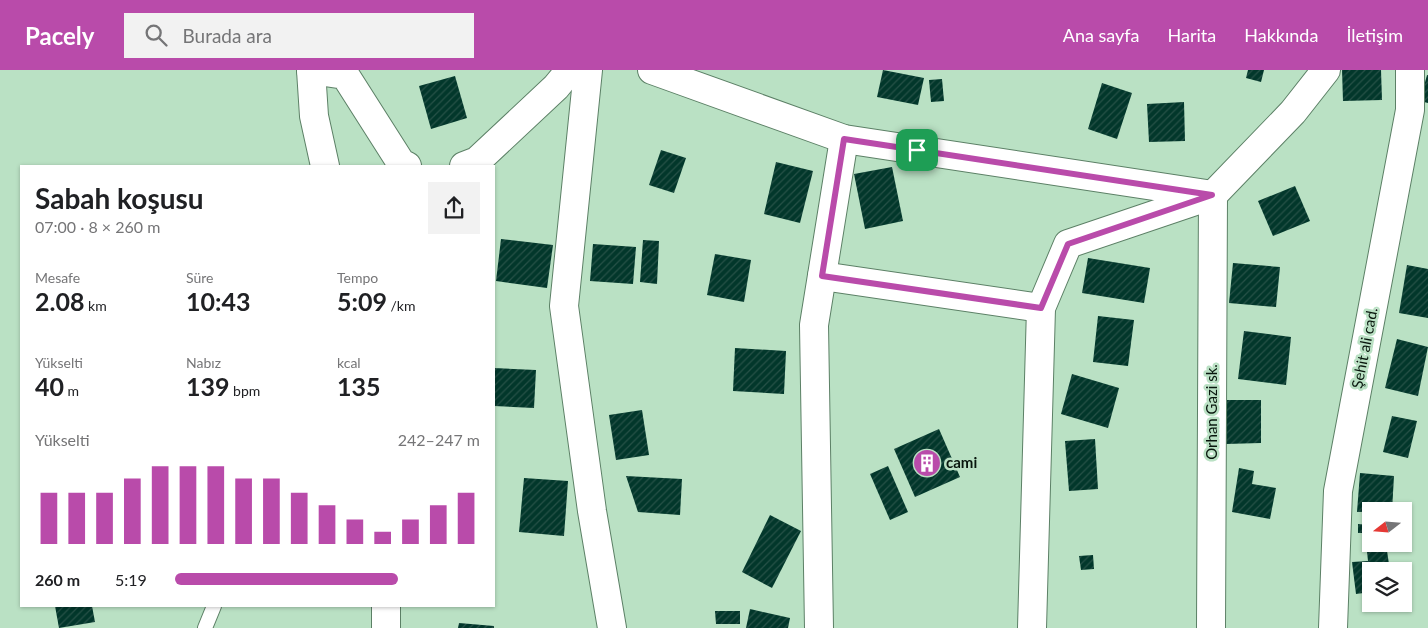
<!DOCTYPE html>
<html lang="tr">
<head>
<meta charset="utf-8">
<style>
  :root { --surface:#fff; --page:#f2f2f2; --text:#202124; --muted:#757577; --accent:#b94baa }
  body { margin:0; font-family:Lato,sans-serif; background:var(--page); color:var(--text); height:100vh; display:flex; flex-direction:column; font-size:19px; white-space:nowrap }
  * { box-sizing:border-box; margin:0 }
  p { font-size:16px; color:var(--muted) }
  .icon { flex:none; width:28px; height:28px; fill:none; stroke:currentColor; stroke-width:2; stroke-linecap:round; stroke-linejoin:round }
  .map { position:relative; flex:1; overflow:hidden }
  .side { position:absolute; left:20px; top:95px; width:475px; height:442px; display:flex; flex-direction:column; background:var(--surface); border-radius:0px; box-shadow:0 1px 4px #0004 }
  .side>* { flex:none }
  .needle { width:32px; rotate:253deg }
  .tools { position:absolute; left:1362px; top:432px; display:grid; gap:10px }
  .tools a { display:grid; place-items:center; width:50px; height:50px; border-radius:0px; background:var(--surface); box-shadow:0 1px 4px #0004; font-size:25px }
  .pin { position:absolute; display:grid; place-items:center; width:42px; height:42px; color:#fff; margin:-21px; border-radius:10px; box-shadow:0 2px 8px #0006 }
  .round { display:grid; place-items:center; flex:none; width:52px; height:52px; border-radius:0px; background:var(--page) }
  .headline { display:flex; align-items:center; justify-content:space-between; height:85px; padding:0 15px }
  h1 { font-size:28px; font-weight:700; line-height:38px }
  .stats { display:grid; grid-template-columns:repeat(3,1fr); gap:8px; height:85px; padding:5px 15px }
  .stats div { display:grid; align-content:center }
  .stats b { font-size:25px; font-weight:700 }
  .stats small { font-size:14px; font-weight:400 }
  .stats p { font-size:14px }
  .chart { height:140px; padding:10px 15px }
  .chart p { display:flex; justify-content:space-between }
  .chart svg { width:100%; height:90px; margin-top:5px; stroke:var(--accent); stroke-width:6 }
  ul { padding:0 15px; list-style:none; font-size:16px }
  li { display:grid; grid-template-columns:80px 60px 1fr; align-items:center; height:38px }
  li i { height:12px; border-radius:6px; background:var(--accent) }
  header { display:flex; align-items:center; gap:30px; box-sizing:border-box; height:70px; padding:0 25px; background:var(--accent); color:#fff }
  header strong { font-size:24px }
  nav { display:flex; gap:28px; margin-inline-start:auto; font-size:18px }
  .search { width:350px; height:45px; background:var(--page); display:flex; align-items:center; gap:12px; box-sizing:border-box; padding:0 18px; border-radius:0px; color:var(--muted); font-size:19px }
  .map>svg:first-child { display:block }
</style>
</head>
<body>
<header>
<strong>Pacely</strong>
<div class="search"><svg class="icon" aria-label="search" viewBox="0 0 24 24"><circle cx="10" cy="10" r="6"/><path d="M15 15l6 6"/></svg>Burada ara</div>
<nav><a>Ana sayfa</a><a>Harita</a><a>Hakkında</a><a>İletişim</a></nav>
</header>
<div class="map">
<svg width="1428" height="558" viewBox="0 0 1428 558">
  <defs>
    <pattern id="building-hatch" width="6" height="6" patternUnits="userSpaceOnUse" patternTransform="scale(1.25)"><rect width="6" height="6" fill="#02372b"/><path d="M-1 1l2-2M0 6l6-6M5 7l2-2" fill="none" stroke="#265147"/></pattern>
  </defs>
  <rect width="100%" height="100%" fill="#bae1c4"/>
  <g fill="url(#building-hatch)">
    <polygon points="883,0 924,8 918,35 877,27"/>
    <polygon points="1248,0 1264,0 1261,12 1246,8"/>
    <polygon points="1342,0 1381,0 1382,30 1343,31"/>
    <polygon points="1427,5 1428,5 1428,33 1420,31"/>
    <polygon points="455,6 467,48 431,59 419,16"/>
    <polygon points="942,9 944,31 931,32 929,10"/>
    <polygon points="1102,13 1132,23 1117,69 1088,59"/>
    <polygon points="1184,32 1185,71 1149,72 1147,34"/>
    <polygon points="661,80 686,88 674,123 649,115"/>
    <polygon points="776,92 813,101 800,153 764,144"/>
    <polygon points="892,97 903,151 865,159 854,104"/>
    <polygon points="1295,116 1310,151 1273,166 1258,131"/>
    <polygon points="501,169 553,175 547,218 496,211"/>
    <polygon points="643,170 659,171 657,214 640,212"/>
    <polygon points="593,174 636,177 633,214 590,211"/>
    <polygon points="715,184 751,190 744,232 707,225"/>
    <polygon points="1088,188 1150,198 1144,233 1082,223"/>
    <polygon points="1233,193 1280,197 1276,237 1229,233"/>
    <polygon points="1407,195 1428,199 1428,248 1399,243"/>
    <polygon points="1098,246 1134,250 1128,296 1093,292"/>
    <polygon points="1244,261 1291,267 1286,315 1238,309"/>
    <polygon points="1397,269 1428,277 1418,326 1385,318"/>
    <polygon points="735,278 786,281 784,324 733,321"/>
    <polygon points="494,298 536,300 534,338 494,336"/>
    <polygon points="1072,304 1119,318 1108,358 1061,344"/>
    <polygon points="1226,330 1261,330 1261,373 1226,374"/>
    <polygon points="642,340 649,385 616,390 609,345"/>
    <polygon points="1392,346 1417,351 1408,388 1383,382"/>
    <polygon points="939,359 960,407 915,427 894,379"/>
    <polygon points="1095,369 1098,419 1069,421 1065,371"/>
    <polygon points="888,396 908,442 890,450 870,404"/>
    <polygon points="1239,398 1254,401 1252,414 1276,418 1270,449 1232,442"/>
    <polygon points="1360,403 1394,406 1392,441 1357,442"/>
    <polygon points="626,406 682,409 680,445 638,442"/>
    <polygon points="524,408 568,411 564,466 519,462"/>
    <polygon points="770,445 801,461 772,518 742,502"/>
    <polygon points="1358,454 1371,455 1371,474 1386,474 1390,501 1371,501 1371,522 1356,524 1352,492 1368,491 1365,463 1358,463"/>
    <polygon points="1093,485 1094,499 1081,500 1079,486"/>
    <polygon points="55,536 92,536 95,552 59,558"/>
    <polygon points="750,539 790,548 788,558 746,558"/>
    <polygon points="715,541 740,541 740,554 716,554"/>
    <polygon points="459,553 494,556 494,558 458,558"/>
  </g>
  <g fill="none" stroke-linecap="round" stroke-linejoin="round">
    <g stroke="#5c8066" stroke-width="16">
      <polyline id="service" points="205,558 214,536"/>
    </g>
    <g stroke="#5c8066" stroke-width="30">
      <g id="minor">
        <polyline points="311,0 345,5 401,93 407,96"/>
        <polyline points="311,0 314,46 325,96"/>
        <polyline points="588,0 564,236 592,441 612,558"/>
        <polyline points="652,0 844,69 1213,125 1211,558"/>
        <polyline points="464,96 477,91 556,17 570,0"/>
        <polyline points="822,206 1041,238"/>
        <polyline points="386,558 386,536"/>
        <polyline points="819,558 814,255 844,69"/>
        <polyline points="1032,558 1041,238 1068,174 1213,125 1293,42 1326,0"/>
        <polyline points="1333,558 1338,421 1410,40 1410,0"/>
      </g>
    </g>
    <use href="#service" stroke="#fff" stroke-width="14"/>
    <use href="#minor" stroke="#fff" stroke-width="28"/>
  </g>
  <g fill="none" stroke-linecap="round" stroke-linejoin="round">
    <g stroke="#fff" stroke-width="10">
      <polygon id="route" points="844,69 1212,125 1068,174 1041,238 822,206"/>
    </g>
    <use href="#route" stroke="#b94baa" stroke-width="6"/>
  </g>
  <defs>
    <g id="building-disc" transform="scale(1.4375)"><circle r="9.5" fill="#b94baa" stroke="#bae1c4"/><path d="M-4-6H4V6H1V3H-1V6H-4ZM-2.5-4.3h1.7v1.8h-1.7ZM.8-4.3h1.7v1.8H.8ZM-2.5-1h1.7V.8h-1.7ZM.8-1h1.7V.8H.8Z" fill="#fff"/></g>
  </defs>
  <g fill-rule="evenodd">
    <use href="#building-disc" x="927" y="393"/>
  </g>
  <g text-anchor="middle" stroke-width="5" stroke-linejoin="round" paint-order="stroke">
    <g font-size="15" fill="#08160d" stroke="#bae1c4">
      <text transform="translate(1365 278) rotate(-79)" y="5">Şehit ali cad.</text>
      <text transform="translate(1212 342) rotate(-90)" y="5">Orhan Gazi sk.</text>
    </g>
    <g font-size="15" font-weight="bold" fill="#08160d" stroke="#bae1c4" text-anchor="start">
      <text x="946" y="398">cami</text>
    </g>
  </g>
</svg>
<div class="tools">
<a><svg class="needle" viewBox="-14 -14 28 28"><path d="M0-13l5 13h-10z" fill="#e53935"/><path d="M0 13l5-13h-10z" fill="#757577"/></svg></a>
<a><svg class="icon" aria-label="layers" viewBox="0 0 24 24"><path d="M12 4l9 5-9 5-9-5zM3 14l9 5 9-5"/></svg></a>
</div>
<div class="pin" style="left:917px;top:80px;background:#1e9e55"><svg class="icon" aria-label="arrive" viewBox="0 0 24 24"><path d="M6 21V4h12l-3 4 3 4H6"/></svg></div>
<section class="side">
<div class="headline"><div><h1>Sabah koşusu</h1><p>07:00 · 8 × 260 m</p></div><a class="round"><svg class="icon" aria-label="share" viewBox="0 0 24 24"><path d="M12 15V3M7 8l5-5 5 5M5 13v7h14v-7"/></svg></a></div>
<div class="stats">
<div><p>Mesafe</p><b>2.08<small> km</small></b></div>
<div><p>Süre</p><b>10:43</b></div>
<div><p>Tempo</p><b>5:09<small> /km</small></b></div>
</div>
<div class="stats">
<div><p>Yükselti</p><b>40<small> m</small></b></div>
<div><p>Nabız</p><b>139<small> bpm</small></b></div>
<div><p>kcal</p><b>135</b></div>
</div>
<div class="chart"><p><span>Yükselti</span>242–247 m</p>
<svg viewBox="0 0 160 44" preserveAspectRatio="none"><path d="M5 44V19M15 44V19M25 44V19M35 44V12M45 44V6M55 44V6M65 44V6M75 44V12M85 44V12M95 44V19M105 44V25M115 44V32M125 44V38M135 44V32M145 44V25M155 44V19"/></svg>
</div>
<ul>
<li><b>260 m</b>5:19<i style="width:73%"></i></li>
</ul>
</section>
</div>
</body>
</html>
